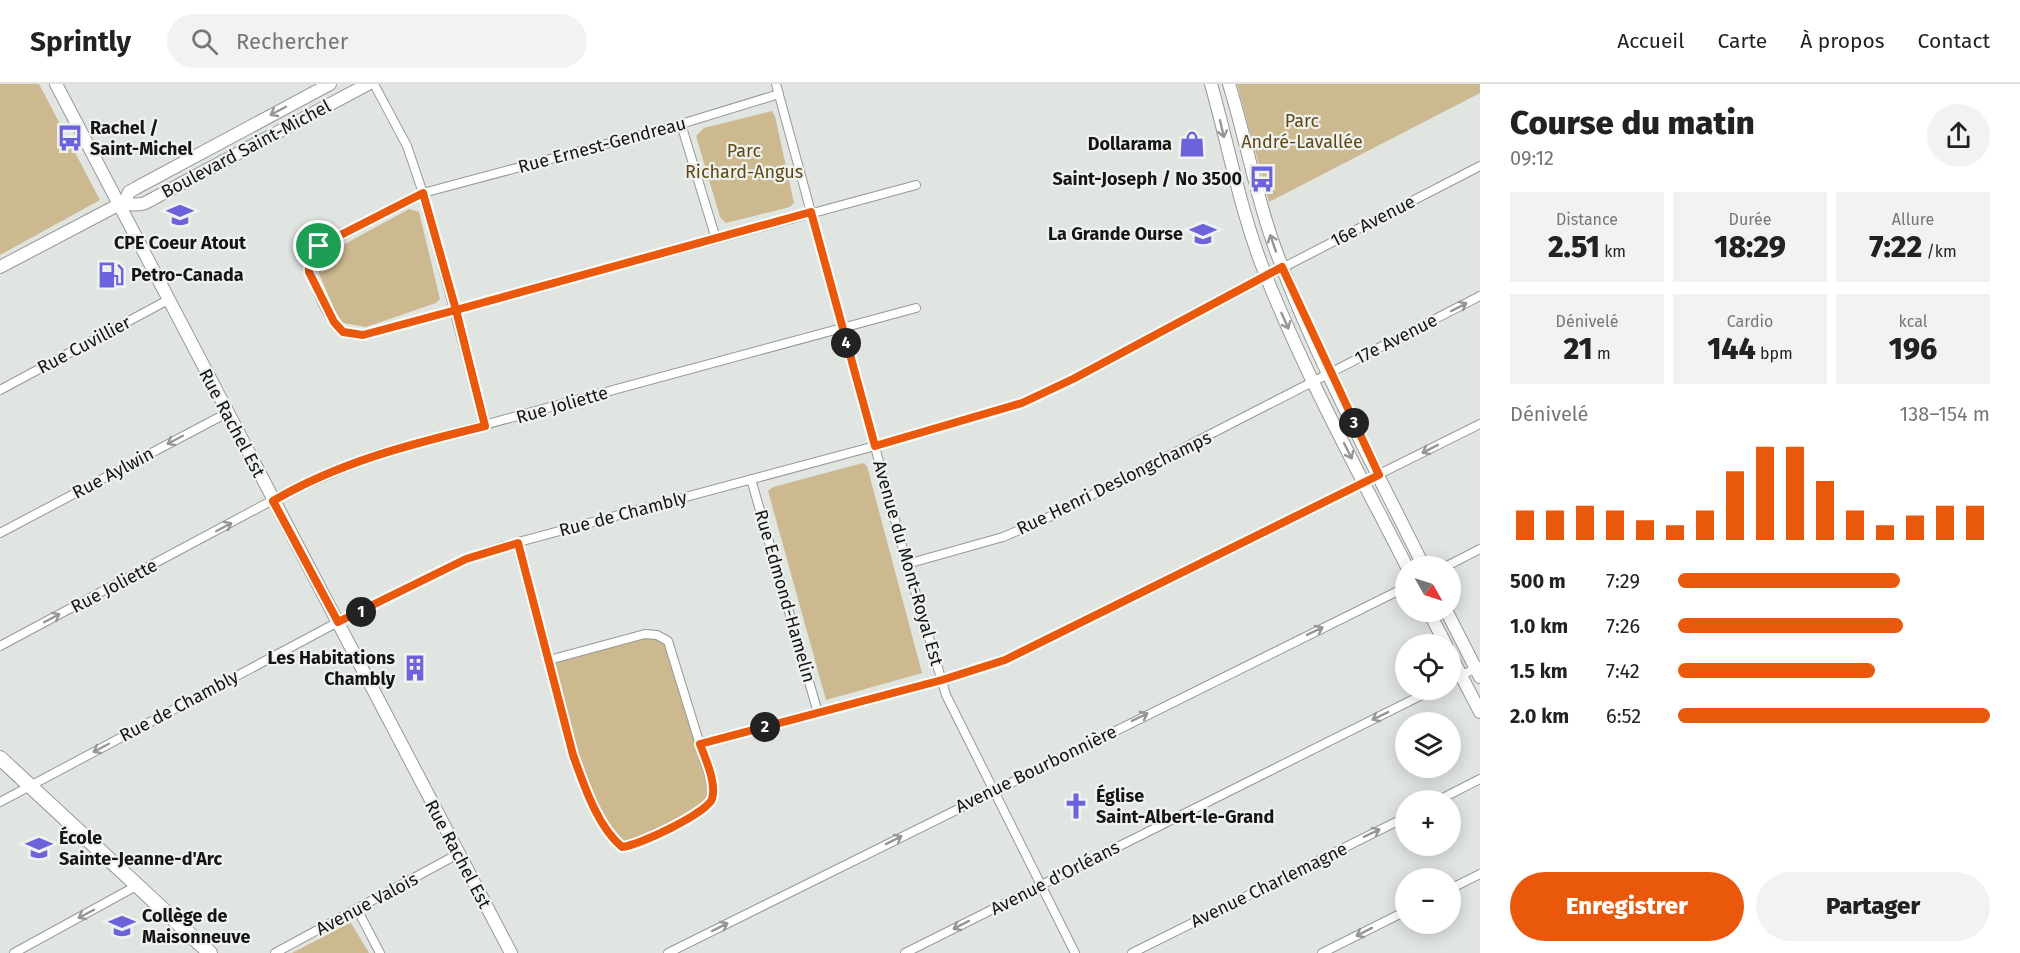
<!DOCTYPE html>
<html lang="fr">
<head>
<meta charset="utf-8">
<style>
  :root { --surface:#fff; --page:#f2f2f2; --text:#222; --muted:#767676; --line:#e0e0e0; --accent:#ea580c }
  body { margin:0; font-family:"Fira Sans",sans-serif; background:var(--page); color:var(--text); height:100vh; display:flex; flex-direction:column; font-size:22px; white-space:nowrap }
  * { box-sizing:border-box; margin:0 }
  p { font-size:20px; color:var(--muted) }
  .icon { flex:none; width:33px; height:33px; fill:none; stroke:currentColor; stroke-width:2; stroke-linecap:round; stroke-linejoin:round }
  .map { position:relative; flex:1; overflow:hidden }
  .sheet { display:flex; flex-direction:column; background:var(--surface); width:540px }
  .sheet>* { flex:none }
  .needle { width:39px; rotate:129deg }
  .controls { position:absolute; left:1395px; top:472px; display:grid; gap:12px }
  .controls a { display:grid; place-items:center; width:66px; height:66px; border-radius:50%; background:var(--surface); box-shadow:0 3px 15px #0003; font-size:30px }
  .pin { position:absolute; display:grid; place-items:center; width:51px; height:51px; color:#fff; margin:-26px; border:3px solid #fff; border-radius:50%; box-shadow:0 2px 6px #0007 }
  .km { position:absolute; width:30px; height:30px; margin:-15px; border-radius:50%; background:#222; color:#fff; font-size:16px; line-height:30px; text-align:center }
  .round { display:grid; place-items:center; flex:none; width:63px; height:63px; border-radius:32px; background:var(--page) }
  .overview { display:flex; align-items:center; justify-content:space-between; height:102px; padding:0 30px }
  h1 { font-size:33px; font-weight:800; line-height:45px }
  .metrics { display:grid; grid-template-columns:repeat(3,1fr); gap:9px; height:102px; padding:6px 30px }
  .metrics div { display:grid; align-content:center; border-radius:0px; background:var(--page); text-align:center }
  .metrics b { font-size:30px; font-weight:800 }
  .metrics small { font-size:16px; font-weight:400 }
  .metrics p { font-size:16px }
  .chart { height:168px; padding:12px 30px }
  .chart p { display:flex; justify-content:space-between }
  .chart svg { width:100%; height:108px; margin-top:6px; stroke:var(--accent); stroke-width:6 }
  .button { display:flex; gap:12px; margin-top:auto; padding:12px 30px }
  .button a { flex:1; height:69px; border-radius:36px; background:var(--accent); color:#fff; font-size:24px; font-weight:800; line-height:69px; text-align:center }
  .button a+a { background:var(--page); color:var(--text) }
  ul { padding:0 30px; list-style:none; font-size:20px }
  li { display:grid; grid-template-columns:96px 72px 1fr; align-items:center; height:45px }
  li i { height:15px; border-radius:8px; background:var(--accent) }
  header { display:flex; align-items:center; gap:36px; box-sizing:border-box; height:84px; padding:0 30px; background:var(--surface); border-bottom:2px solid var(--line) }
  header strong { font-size:28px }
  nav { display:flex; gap:33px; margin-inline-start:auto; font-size:21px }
  .search { width:420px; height:54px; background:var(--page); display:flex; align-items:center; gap:15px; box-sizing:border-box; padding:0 21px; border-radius:33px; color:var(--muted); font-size:22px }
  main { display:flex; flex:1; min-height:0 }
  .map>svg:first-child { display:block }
</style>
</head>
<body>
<header>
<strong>Sprintly</strong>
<div class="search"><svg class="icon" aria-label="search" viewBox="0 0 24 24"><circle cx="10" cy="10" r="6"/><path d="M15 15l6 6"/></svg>Rechercher</div>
<nav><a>Accueil</a><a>Carte</a><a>À propos</a><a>Contact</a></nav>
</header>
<main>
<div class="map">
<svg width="1480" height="869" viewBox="0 0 1480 869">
  <rect width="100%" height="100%" fill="#e1e5e1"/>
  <g fill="#cdb98f">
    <polygon points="0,0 39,0 100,116 0,171"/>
    <polygon points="1237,0 1480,0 1480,9 1269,118"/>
    <polygon points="772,27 775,32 794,119 790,123 726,139 720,133 696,52 704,44"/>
    <polygon points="409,125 419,128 440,215 436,219 366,243 343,239 335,227 318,187 317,180 321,173"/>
    <polygon points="863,379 867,382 922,589 826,616 768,407 773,403"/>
    <polygon points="645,550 668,557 713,703 712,716 642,758 622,763 583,701 549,576"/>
    <polygon points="351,839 369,869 292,869 348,840"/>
  </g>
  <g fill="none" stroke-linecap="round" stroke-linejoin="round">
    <g stroke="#969995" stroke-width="10">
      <g id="street">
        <polyline points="374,0 407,62 423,109 485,342"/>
        <polyline points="776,0 907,480 946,611 1075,869"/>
        <path d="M779,10L681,40L423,109L319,162L309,173C309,192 326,233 341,246C347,251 356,251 363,251L916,101"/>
        <polyline points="681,40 716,155"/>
        <polyline points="0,306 168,216"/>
        <polyline points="751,395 818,629"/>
        <polyline points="0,449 227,329"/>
        <path d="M517,459L573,671C584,701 597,741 622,763C640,762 701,732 711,717C713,714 713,708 713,703L668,557L657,551L645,550L549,576"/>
        <polyline points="907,480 1003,453 1045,435 1480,212"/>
        <polyline points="1445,483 1480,465"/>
        <polyline points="0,562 286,409 377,370 916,224"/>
        <polyline points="1450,597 1480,582"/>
        <polyline points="700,659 942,596 1005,576 1480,340"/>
        <polyline points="1437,717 1480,695"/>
        <polyline points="0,718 338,538 466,475 504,462 875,362 1022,319 1073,295 1259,196 1480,82"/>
        <polyline points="1450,805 1480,790"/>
        <polyline points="357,825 380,869"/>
        <polyline points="14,869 138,801"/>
        <polyline points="275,869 458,770"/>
        <polyline points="668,869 1406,503"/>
        <polyline points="905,869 1432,606"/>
        <polyline points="1132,869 1406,733"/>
        <polyline points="1322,869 1406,827"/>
      </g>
    </g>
    <g stroke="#969995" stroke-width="14">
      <g id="secondary">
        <polyline points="56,0 511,869"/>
        <path d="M1211,0C1229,64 1241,130 1266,192C1306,292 1358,387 1407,483"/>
        <path d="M1229,0C1247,58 1257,118 1279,175C1319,281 1374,382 1424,483"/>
        <polyline points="124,120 129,108 136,104 330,0"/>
        <path d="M0,183L118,121C128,118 135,123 145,119L368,0"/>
        <polyline points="1429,528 1446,561"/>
        <polyline points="1447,528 1480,593"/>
        <polyline points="1450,570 1480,628"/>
      </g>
    </g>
    <g stroke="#969995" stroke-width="16">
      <polyline id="primary" points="0,674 210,869"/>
    </g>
    <use href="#street" stroke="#fff" stroke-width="8"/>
    <use href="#secondary" stroke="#fff" stroke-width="12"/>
    <use href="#primary" stroke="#fff" stroke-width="14"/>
  </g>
  <defs><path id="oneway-shaft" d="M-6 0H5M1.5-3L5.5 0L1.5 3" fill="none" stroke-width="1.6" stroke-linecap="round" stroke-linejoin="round" transform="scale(1.5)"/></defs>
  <g stroke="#959695">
    <use href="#oneway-shaft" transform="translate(278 27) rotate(152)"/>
    <use href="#oneway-shaft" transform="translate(1222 45) rotate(77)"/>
    <use href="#oneway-shaft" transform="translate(1273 159) rotate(-109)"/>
    <use href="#oneway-shaft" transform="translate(1459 223) rotate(-27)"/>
    <use href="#oneway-shaft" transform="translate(1285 237) rotate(66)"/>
    <use href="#oneway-shaft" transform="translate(175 356) rotate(152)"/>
    <use href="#oneway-shaft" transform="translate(1430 365) rotate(153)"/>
    <use href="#oneway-shaft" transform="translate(1348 367) rotate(63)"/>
    <use href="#oneway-shaft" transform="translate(224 443) rotate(-28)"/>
    <use href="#oneway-shaft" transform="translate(52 534) rotate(-28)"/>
    <use href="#oneway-shaft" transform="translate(1315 547) rotate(-26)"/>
    <use href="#oneway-shaft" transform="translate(1380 632) rotate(154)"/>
    <use href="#oneway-shaft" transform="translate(1140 633) rotate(-26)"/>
    <use href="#oneway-shaft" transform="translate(101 664) rotate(152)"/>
    <use href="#oneway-shaft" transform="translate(1372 749) rotate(-26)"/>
    <use href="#oneway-shaft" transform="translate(894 756) rotate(-27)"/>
    <use href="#oneway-shaft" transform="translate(86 830) rotate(152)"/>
    <use href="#oneway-shaft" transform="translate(961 841) rotate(153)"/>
    <use href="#oneway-shaft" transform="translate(720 843) rotate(-27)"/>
    <use href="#oneway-shaft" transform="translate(1364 848) rotate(153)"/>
  </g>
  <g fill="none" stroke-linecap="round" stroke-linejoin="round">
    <g stroke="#fff" stroke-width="12">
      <path id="route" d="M319,162L309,173V188L334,238L343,248L363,251L456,226L485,342C411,360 339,378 273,417L338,538L466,475L518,459L573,671C584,701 597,742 622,763C638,762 707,729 712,715C717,699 705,674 700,660L942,596L1005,576L1379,391L1282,183L1073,295L1022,319L875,362L811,128L456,226L423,109L319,162"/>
    </g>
    <use href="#route" stroke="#ea580c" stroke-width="8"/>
  </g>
  <defs>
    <g id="bus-bare" transform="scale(2.07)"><path d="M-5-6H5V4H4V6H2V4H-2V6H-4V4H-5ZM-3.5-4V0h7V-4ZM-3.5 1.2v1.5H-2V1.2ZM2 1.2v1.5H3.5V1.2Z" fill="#6c62db" stroke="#eff2ee" stroke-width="2.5" paint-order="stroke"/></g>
    <g id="shop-bare" transform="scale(2.07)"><path d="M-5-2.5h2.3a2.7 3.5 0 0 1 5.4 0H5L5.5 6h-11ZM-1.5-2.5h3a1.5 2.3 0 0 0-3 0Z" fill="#6c62db" stroke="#eff2ee" stroke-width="2.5" paint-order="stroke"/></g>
    <g id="school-bare" transform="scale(2.07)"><path d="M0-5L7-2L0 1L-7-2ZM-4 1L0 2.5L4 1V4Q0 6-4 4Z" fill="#6c62db" stroke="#eff2ee" stroke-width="2.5" paint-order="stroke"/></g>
    <g id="fuel-bare" transform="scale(2.07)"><path d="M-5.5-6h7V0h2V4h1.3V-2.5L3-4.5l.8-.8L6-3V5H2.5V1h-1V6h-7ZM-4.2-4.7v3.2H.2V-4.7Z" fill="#6c62db" stroke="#eff2ee" stroke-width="2.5" paint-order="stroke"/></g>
    <g id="building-bare" transform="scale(2.07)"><path d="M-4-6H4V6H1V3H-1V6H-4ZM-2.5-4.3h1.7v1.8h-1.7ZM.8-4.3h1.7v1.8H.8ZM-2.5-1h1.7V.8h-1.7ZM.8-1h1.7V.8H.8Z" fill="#6c62db" stroke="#eff2ee" stroke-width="2.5" paint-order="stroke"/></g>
    <g id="church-bare" transform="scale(2.07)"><path d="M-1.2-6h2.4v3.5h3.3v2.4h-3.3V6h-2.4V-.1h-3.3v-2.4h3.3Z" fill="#6c62db" stroke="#eff2ee" stroke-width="2.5" paint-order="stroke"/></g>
    <g id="university-bare" transform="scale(2.07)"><path d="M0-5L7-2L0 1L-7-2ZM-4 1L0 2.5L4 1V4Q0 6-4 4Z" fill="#6c62db" stroke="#eff2ee" stroke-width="2.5" paint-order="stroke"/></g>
  </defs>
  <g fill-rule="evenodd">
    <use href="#bus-bare" x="70" y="54"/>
    <use href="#shop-bare" x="1192" y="60"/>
    <use href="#bus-bare" x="1262" y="95"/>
    <use href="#school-bare" x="180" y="131"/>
    <use href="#school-bare" x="1203" y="150"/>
    <use href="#fuel-bare" x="111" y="191"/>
    <use href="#building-bare" x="415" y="584"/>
    <use href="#church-bare" x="1076" y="722"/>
    <use href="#school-bare" x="39" y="764"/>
    <use href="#university-bare" x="122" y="842"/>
  </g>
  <g text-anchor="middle" stroke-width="4.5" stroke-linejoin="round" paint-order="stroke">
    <g font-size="18" fill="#5f4813" stroke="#eff2ee">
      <text x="1302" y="43">Parc<tspan x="1302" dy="21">André-Lavallée</tspan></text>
      <text x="744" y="73">Parc<tspan x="744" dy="21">Richard-Angus</tspan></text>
    </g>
    <g font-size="18" font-weight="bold" fill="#141614" stroke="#eff2ee" text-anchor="start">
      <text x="90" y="50">Rachel /<tspan x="90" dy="21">Saint-Michel</tspan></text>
      <text x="1172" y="66" text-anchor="end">Dollarama</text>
      <text x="1242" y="101" text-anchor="end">Saint-Joseph / No 3500</text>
      <text x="1183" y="156" text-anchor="end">La Grande Ourse</text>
      <text x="180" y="165" text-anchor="middle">CPE Coeur Atout</text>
      <text x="131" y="197">Petro-Canada</text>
      <text x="395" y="580" text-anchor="end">Les Habitations<tspan x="395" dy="21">Chambly</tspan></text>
      <text x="1096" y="718">Église<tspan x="1096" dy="21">Saint-Albert-le-Grand</tspan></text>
      <text x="59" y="760">École<tspan x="59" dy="21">Sainte-Jeanne-d'Arc</tspan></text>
      <text x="142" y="838">Collège de<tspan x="142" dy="21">Maisonneuve</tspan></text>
    </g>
    <g font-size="18" fill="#141614" stroke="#eff2ee">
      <text transform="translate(602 61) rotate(-15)" y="6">Rue Ernest-Gendreau</text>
      <text transform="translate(246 65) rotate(-28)" y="6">Boulevard Saint-Michel</text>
      <text transform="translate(1373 137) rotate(-27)" y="6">16e Avenue</text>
      <text transform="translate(1396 255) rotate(-27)" y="6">17e Avenue</text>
      <text transform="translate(84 261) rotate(-28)" y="6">Rue Cuvillier</text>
      <text transform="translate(562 321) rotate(-16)" y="6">Rue Joliette</text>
      <text transform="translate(232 339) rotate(62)" y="6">Rue Rachel Est</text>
      <text transform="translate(113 389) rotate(-28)" y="6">Rue Aylwin</text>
      <text transform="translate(1114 399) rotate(-26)" y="6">Rue Henri Deslongchamps</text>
      <text transform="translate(623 430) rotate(-15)" y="6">Rue de Chambly</text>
      <text transform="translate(908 479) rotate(74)" y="6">Avenue du Mont-Royal Est</text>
      <text transform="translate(114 502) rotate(-28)" y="6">Rue Joliette</text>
      <text transform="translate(785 512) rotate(74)" y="6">Rue Edmond-Hamelin</text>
      <text transform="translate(179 622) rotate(-28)" y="6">Rue de Chambly</text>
      <text transform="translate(1036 685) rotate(-26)" y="6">Avenue Bourbonnière</text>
      <text transform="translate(458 770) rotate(62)" y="6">Rue Rachel Est</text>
      <text transform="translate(1055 794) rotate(-27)" y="6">Avenue d'Orléans</text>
      <text transform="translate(1269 801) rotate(-26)" y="6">Avenue Charlemagne</text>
      <text transform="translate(367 820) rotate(-28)" y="6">Avenue Valois</text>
    </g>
  </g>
</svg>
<div class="controls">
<a><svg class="needle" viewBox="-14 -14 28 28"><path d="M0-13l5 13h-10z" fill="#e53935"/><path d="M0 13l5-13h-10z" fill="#767676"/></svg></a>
<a><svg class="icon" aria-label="locate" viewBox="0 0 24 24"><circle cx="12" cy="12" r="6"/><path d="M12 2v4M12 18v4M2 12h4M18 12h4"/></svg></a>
<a><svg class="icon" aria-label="layers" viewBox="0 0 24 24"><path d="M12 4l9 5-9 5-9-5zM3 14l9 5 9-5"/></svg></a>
<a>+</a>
<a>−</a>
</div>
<div class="pin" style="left:319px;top:162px;background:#1e9e55"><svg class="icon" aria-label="arrive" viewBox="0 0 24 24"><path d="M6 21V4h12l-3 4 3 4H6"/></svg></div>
<b class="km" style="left:361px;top:528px">1</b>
<b class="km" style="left:765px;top:643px">2</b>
<b class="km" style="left:1354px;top:339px">3</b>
<b class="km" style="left:846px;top:259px">4</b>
</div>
<section class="sheet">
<div class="overview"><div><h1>Course du matin</h1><p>09:12</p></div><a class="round"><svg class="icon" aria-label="share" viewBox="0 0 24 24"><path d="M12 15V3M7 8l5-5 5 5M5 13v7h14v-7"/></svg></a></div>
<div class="metrics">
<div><p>Distance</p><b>2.51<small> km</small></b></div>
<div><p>Durée</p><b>18:29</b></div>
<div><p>Allure</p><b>7:22<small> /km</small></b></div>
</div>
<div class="metrics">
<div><p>Dénivelé</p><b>21<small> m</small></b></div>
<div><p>Cardio</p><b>144<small> bpm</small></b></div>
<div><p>kcal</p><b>196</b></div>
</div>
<div class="chart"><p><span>Dénivelé</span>138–154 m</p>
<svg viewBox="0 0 160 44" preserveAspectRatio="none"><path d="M5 44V32M15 44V32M25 44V30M35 44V32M45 44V36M55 44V38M65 44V32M75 44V16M85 44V6M95 44V6M105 44V20M115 44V32M125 44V38M135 44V34M145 44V30M155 44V30"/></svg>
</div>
<ul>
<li><b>500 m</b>7:29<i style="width:71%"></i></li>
<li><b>1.0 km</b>7:26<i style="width:72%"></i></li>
<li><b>1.5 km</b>7:42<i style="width:63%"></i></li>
<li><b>2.0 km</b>6:52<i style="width:100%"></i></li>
</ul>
<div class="button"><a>Enregistrer</a><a>Partager</a></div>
</section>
</main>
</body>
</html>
